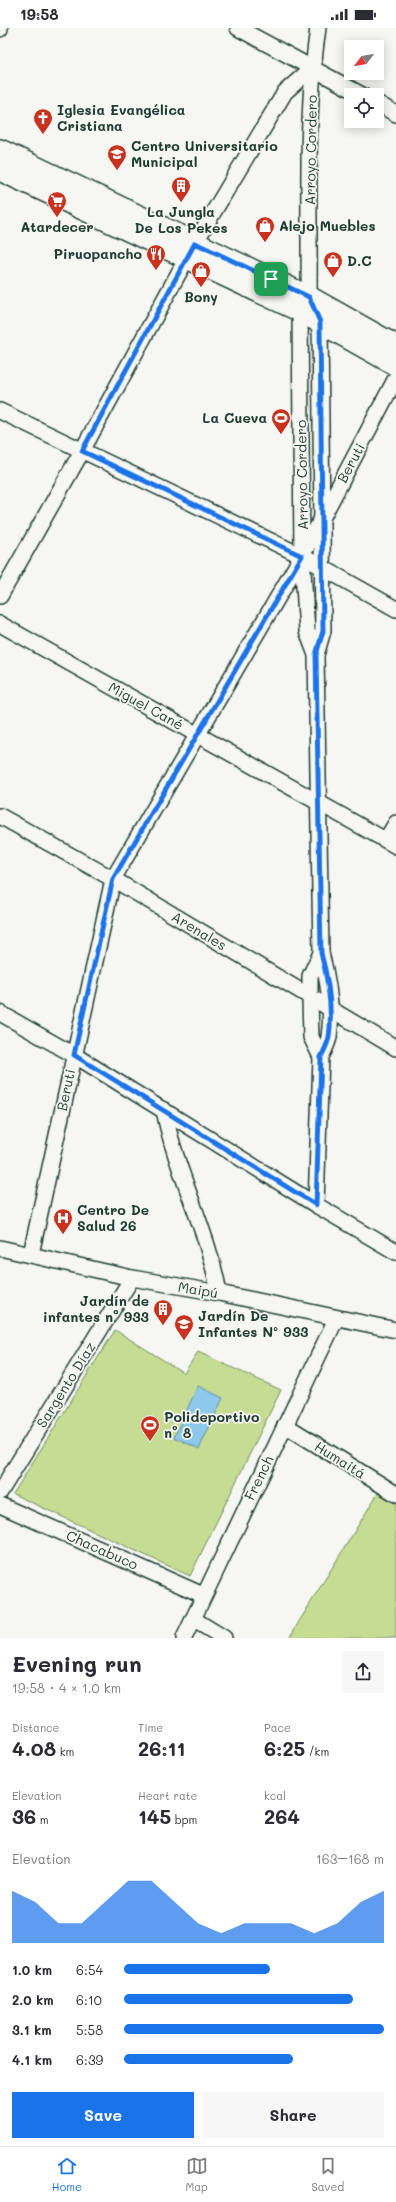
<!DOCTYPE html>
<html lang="en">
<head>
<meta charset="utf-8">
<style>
  :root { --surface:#fff; --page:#f7f7f7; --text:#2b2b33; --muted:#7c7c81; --line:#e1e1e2; --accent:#1a73e8 }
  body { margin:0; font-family:Mali,sans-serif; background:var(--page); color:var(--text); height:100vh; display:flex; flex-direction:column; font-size:15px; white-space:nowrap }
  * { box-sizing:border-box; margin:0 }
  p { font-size:13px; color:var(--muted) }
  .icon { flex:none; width:22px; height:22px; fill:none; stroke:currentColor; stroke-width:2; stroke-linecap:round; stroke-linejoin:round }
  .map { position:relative; height:1610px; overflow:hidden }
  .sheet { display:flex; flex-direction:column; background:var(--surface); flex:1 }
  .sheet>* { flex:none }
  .needle { width:26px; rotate:239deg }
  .buttons { position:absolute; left:344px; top:12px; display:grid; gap:8px }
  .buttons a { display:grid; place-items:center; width:40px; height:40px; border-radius:0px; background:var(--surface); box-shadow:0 2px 10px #0003; font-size:20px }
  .pin { position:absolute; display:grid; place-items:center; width:34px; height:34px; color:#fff; margin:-17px; border-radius:8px; box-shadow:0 2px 6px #0006 }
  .round { display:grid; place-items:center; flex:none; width:42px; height:42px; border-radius:0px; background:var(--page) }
  .headline { display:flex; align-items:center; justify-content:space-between; height:68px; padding:0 12px }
  h1 { font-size:22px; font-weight:700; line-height:30px }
  .metrics { display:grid; grid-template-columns:repeat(3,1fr); gap:6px; height:68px; padding:4px 12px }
  .metrics div { display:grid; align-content:center }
  .metrics b { font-size:20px; font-weight:700 }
  .metrics small { font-size:11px; font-weight:400 }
  .metrics p { font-size:11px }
  .chart { height:112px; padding:8px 12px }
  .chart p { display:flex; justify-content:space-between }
  .chart svg { width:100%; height:72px; margin-top:4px; fill:var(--accent); opacity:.7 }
  .button { display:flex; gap:8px; margin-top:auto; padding:8px 12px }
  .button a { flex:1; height:46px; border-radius:0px; background:var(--accent); color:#fff; font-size:16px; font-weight:700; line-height:46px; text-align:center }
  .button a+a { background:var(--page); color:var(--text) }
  ul { padding:0 12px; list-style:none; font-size:13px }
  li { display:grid; grid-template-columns:64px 48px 1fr; align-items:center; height:30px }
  li i { height:10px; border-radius:5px; background:var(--accent) }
  .status { display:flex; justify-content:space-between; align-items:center; height:28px; padding:0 20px; background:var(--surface); direction:ltr }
  .status svg { height:11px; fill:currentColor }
  .tab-bar { display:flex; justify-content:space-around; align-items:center; height:56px; border-top:1px solid var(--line); background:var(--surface); font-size:11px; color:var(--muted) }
  .tab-bar a { display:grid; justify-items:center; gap:2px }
  .tab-bar .selected { color:var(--accent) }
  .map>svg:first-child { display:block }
</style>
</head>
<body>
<div class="status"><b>19:58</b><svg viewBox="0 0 49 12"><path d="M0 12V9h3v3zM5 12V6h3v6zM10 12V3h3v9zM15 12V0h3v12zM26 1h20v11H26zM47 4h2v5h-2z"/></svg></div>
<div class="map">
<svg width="396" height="1610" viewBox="0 0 396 1610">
  <rect width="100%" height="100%" fill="#f6f6f2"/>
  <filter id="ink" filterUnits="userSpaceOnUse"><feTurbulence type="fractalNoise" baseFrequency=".025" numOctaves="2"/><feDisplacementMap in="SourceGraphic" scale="8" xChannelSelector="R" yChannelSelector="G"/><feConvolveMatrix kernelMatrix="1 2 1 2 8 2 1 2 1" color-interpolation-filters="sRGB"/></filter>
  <g filter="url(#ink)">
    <g fill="#c6dc92" stroke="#728c63">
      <polygon points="115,1302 184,1345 198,1324 281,1362 190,1548 13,1466"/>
      <polygon points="378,1465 396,1475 396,1610 289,1610"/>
    </g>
    <polygon fill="#8dc8ed" stroke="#6190a3" points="198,1358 223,1370 199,1421 174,1409"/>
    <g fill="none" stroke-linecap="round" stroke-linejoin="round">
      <g stroke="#1f3d34" stroke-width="18">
        <g id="minor">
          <polyline points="238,0 362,67"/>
          <polyline points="0,1 0,0"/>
          <polyline points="377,75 396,86"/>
          <path d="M305,276L300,283L302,528L307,603L316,627L321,925C328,951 333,981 329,1009C328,1015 324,1023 321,1029L316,1177"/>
          <polyline points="0,383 302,528 396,581"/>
          <polyline points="0,568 82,423 195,215 285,64 312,40"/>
          <polyline points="0,596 396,818"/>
          <path d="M316,627L323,603L320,294L309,269C310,180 305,88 318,0"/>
          <polyline points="0,788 113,851 396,1020"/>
          <polyline points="386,812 396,795"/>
          <polyline points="321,925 310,948 310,970 311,1009 321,1029"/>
          <polyline points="0,985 74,1027 316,1177 396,1224"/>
          <path d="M164,1082C176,1145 208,1202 219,1265"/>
          <polyline points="0,1220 132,1250 219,1265 396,1302"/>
          <polyline points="31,1226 113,851 302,528 396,350"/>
          <polyline points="285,1397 396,1466"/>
          <polyline points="0,1464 132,1250"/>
          <polyline points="0,1477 203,1567"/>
          <polyline points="193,1591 224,1610"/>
          <polyline points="184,1610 336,1291"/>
        </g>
      </g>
      <g stroke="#1f3d34" stroke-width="24">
        <g id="secondary">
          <polyline points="0,122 309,269 396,318"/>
          <polyline points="0,142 300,283 396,337"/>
        </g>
      </g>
      <use href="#minor" stroke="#f6f6f2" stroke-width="15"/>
      <use href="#secondary" stroke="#f6f6f2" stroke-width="21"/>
    </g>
  </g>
  <g fill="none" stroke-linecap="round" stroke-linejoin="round" filter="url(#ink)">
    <g stroke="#fff" stroke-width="8">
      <path id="route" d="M195,215L309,269L320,294L323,603L316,627L321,925C328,951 333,981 329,1009C328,1015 324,1023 321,1029L316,1177L74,1027L113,851L302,528L82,423Z"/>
    </g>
    <use href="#route" stroke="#1a73e8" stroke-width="5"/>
  </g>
  <defs>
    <g id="church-pin" transform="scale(1)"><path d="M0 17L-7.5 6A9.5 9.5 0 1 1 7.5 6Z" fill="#c8321e" stroke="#f6f6f2"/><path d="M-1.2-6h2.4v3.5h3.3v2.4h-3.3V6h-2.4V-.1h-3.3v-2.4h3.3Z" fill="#fff"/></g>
    <g id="university-pin" transform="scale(1)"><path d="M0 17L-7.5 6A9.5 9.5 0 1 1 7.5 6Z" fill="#c8321e" stroke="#f6f6f2"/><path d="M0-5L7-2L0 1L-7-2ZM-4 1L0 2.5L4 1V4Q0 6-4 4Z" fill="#fff"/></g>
    <g id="building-pin" transform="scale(1)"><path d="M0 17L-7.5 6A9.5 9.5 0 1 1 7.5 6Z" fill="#c8321e" stroke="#f6f6f2"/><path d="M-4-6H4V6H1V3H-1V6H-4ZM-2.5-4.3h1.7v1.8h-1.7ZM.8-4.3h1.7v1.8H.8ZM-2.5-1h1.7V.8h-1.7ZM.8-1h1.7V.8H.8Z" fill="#fff"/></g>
    <g id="supermarket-pin" transform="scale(1)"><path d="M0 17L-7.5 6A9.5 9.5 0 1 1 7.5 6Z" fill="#c8321e" stroke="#f6f6f2"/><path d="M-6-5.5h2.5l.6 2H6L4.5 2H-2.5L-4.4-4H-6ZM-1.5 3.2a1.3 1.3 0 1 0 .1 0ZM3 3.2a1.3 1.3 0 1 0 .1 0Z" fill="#fff"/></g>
    <g id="shop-pin" transform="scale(1)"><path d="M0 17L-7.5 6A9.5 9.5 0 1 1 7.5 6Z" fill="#c8321e" stroke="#f6f6f2"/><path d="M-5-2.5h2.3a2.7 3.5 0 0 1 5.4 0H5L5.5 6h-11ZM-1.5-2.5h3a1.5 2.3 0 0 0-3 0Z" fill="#fff"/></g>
    <g id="restaurant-pin" transform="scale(1)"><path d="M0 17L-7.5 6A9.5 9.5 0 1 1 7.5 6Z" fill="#c8321e" stroke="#f6f6f2"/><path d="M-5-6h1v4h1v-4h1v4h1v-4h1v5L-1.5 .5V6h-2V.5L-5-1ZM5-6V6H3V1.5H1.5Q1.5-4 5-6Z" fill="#fff"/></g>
    <g id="stadium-pin" transform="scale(1)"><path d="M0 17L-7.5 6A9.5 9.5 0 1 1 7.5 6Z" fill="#c8321e" stroke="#f6f6f2"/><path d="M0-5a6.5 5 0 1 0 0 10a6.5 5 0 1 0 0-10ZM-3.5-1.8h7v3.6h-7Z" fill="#fff"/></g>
    <g id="hospital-pin" transform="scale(1)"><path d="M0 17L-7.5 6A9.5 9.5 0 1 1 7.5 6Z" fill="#c8321e" stroke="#f6f6f2"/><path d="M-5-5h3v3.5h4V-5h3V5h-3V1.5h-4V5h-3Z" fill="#fff"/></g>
    <g id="school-pin" transform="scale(1)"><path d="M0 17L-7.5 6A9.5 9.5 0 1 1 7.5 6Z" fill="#c8321e" stroke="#f6f6f2"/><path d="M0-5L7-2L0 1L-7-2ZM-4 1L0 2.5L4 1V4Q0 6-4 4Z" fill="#fff"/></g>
  </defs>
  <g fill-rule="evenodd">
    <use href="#church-pin" x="43" y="90"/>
    <use href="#university-pin" x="117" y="126"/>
    <use href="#building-pin" x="181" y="158"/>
    <use href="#supermarket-pin" x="57" y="173"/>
    <use href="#shop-pin" x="265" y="198"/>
    <use href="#restaurant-pin" x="156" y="226"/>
    <use href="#shop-pin" x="333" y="233"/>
    <use href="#shop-pin" x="201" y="243"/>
    <use href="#stadium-pin" x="281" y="390"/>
    <use href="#hospital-pin" x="63" y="1190"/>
    <use href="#building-pin" x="163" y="1281"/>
    <use href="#school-pin" x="184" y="1296"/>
    <use href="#stadium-pin" x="150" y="1397"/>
  </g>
  <g text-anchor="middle" stroke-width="3.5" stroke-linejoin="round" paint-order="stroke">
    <g font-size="14" font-weight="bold" fill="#1f3d34" stroke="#f6f6f2" text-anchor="start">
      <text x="57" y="87">Iglesia Evangélica<tspan x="57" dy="16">Cristiana</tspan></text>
      <text x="131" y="123">Centro Universitario<tspan x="131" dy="16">Municipal</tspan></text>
      <text x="181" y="189" text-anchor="middle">La Jungla<tspan x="181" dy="16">De Los Pekes</tspan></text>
      <text x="279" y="203">Alejo Muebles</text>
      <text x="57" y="204" text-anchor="middle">Atardecer</text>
      <text x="142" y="231" text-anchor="end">Piruopancho</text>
      <text x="347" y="238">D.C</text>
      <text x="201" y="274" text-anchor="middle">Bony</text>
      <text x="267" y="395" text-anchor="end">La Cueva</text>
      <text x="77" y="1187">Centro De<tspan x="77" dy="16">Salud 26</tspan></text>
      <text x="149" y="1278" text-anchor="end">Jardín de<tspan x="149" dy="16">infantes n° 933</tspan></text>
      <text x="198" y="1293">Jardín De<tspan x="198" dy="16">Infantes Nº 933</tspan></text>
      <text x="164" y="1394">Polideportivo<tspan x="164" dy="16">n° 8</tspan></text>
    </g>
    <g font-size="14" fill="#1f3d34" stroke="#f6f6f2">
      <text transform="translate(311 122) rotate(-89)" y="5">Arroyo Cordero</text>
      <text transform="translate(351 435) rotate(-62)" y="5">Beruti</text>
      <text transform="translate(302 447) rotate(-91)" y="5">Arroyo Cordero</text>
      <text transform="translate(146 678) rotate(29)" y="5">Miguel Cané</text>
      <text transform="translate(199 903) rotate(31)" y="5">Arenales</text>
      <text transform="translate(66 1062) rotate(-78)" y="5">Beruti</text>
      <text transform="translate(198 1262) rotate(10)" y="5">Maipú</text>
      <text transform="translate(66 1357) rotate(-58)" y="5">Sargento Díaz</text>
      <text transform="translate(340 1432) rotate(32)" y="5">Humaitá</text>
      <text transform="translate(259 1450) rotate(-64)" y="5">French</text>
      <text transform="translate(102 1522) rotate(24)" y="5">Chacabuco</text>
    </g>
  </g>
</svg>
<div class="buttons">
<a><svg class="needle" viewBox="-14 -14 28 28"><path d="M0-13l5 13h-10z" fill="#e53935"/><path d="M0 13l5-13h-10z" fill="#7c7c81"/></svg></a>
<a><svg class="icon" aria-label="locate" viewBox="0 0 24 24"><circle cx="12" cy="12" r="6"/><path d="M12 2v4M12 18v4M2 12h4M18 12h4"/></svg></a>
</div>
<div class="pin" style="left:271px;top:251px;background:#1e9e55"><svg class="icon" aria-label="arrive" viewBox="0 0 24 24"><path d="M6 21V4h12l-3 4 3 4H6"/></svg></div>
</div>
<section class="sheet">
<div class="headline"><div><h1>Evening run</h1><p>19:58 · 4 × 1.0 km</p></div><a class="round"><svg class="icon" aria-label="share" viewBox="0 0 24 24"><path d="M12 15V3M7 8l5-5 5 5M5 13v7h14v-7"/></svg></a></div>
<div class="metrics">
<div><p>Distance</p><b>4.08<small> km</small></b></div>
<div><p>Time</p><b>26:11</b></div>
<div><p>Pace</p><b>6:25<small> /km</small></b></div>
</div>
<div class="metrics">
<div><p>Elevation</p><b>36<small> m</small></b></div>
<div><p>Heart rate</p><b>145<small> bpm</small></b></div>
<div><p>kcal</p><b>264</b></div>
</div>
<div class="chart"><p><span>Elevation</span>163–168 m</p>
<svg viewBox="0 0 160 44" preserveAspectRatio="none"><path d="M0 44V12L10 19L20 32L30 32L40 19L50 6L60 6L70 19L80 32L90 38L100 32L110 32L120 32L130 38L140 32L150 19L160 12V44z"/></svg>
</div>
<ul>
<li><b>1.0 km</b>6:54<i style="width:56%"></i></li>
<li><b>2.0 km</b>6:10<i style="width:88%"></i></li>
<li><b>3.1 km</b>5:58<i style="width:100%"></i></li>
<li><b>4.1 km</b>6:39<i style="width:65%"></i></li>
</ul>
<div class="button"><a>Save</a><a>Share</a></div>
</section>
<nav class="tab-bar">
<a class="selected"><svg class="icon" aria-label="home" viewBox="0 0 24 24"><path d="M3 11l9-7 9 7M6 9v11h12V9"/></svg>Home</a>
<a><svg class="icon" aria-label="map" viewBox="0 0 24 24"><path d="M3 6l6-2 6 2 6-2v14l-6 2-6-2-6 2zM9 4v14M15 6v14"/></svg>Map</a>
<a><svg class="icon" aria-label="saved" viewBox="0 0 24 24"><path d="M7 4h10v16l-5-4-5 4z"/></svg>Saved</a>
</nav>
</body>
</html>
